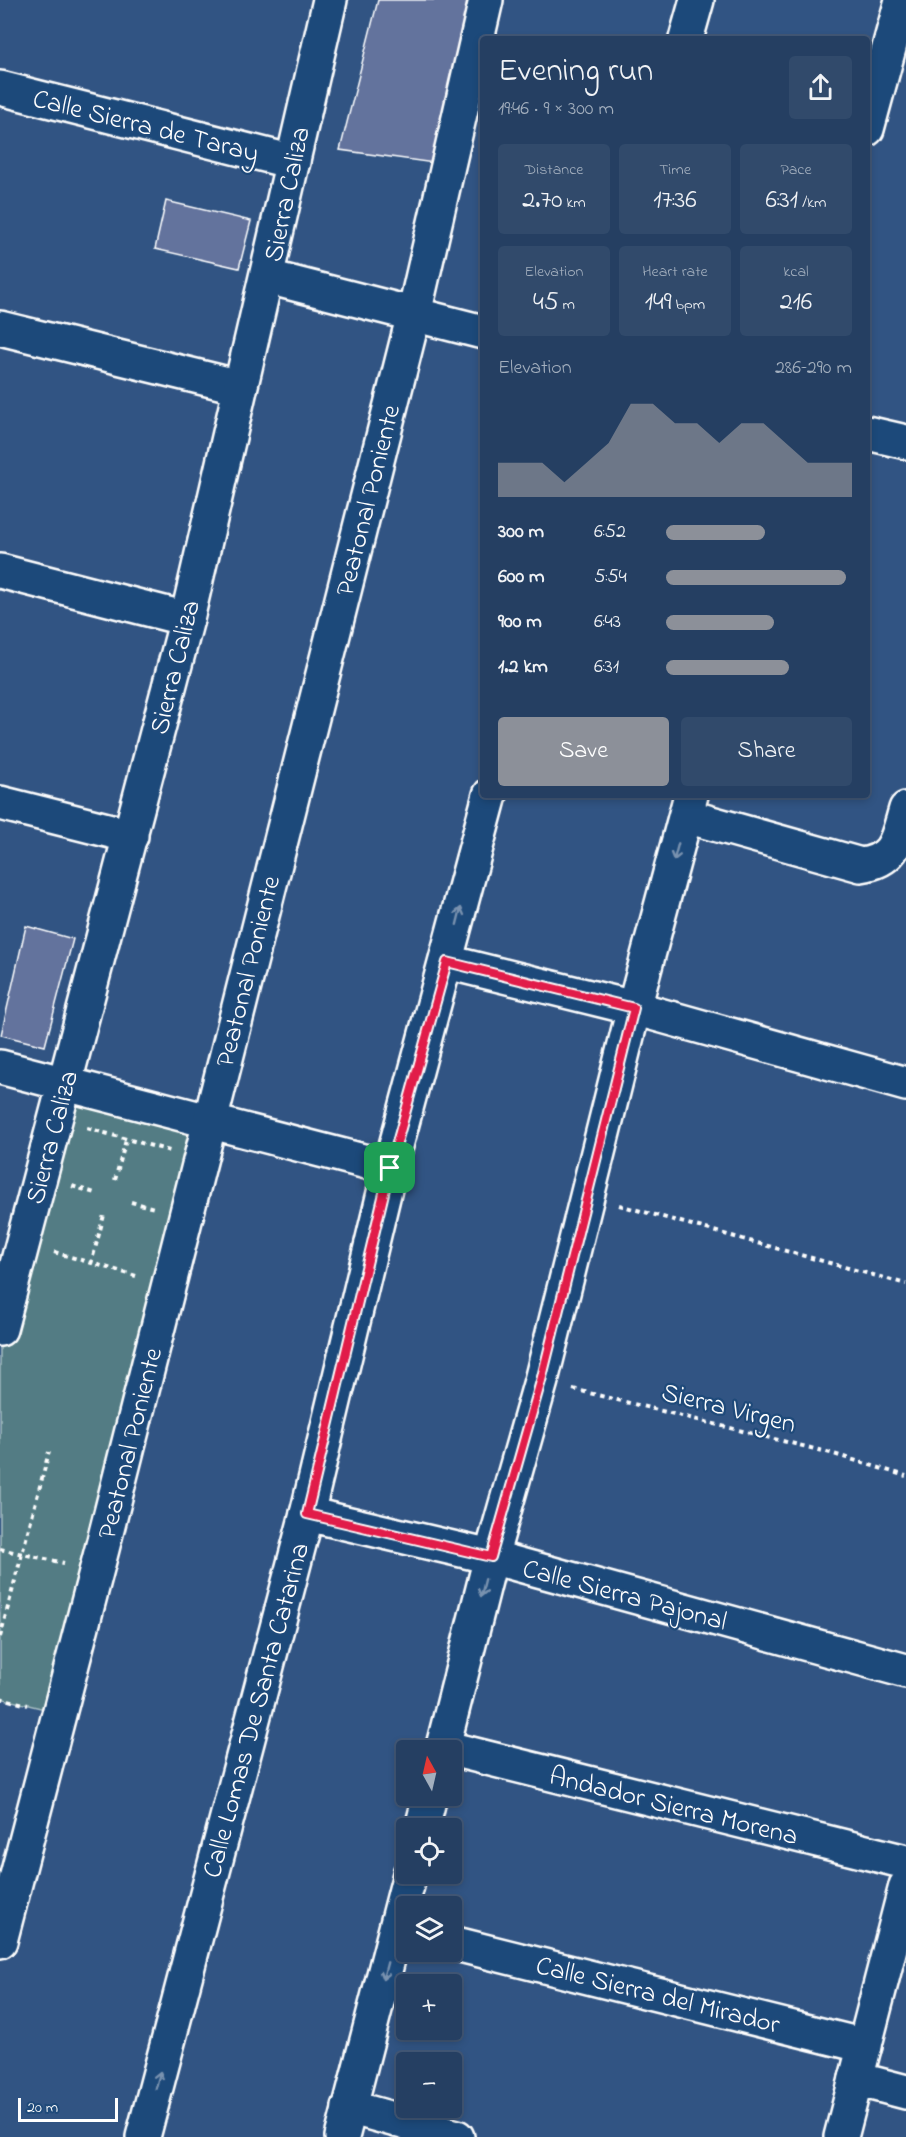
<!DOCTYPE html>
<html lang="en">
<head>
<meta charset="utf-8">
<style>
  :root { --surface:#253f62; --page:#314a6b; --text:#f1f3f6; --muted:#a3afbe; --line:#425877; --accent:#8c9099 }
  body { margin:0; font-family:"Indie Flower",sans-serif; background:var(--page); color:var(--text); height:100vh; display:flex; flex-direction:column; font-size:22px; white-space:nowrap }
  * { box-sizing:border-box; margin:0 }
  p { font-size:20px; color:var(--muted) }
  .icon { flex:none; width:33px; height:33px; fill:none; stroke:currentColor; stroke-width:2; stroke-linecap:round; stroke-linejoin:round }
  .map { position:relative; flex:1; overflow:hidden }
  .drawer { position:absolute; left:480px; top:36px; width:390px; height:762px; display:flex; flex-direction:column; background:var(--surface); border-radius:6px; box-shadow:0 3px 9px #0003,0 0 0 2px var(--line) }
  .drawer>* { flex:none }
  .needle { width:39px; rotate:352deg }
  .controls { position:absolute; left:396px; top:1740px; display:grid; gap:12px }
  .controls a { display:grid; place-items:center; width:66px; height:66px; border-radius:6px; background:var(--surface); box-shadow:0 3px 9px #0003,0 0 0 2px var(--line); font-size:30px }
  .scale { position:absolute; left:18px; bottom:15px; width:100px; box-sizing:border-box; padding-left:6px; border:3px solid #fff; border-top:0; font-size:16px; line-height:21px; white-space:nowrap; color:#fff; -webkit-text-stroke:4px #1f4a7a; paint-order:stroke }
  .pin { position:absolute; display:grid; place-items:center; width:51px; height:51px; color:#fff; margin:-26px; border-radius:12px; box-shadow:0 3px 9px #0006 }
  .round { display:grid; place-items:center; flex:none; width:63px; height:63px; border-radius:6px; background:var(--page) }
  .overview { display:flex; align-items:center; justify-content:space-between; height:102px; padding:0 18px }
  h1 { font-size:33px; font-weight:600; line-height:45px }
  .metrics { display:grid; grid-template-columns:repeat(3,1fr); gap:9px; height:102px; padding:6px 18px }
  .metrics div { display:grid; align-content:center; border-radius:6px; background:var(--page); text-align:center }
  .metrics b { font-size:26px; font-weight:600 }
  .metrics small { font-size:16px; font-weight:400 }
  .metrics p { font-size:16px }
  .chart { height:168px; padding:12px 18px }
  .chart p { display:flex; justify-content:space-between }
  .chart svg { width:100%; height:108px; margin-top:6px; fill:var(--accent); opacity:.7 }
  .primary-button { display:flex; gap:12px; margin-top:auto; padding:12px 18px }
  .primary-button a { flex:1; height:69px; border-radius:6px; background:var(--accent); color:#fff; font-size:24px; font-weight:600; line-height:69px; text-align:center }
  .primary-button a+a { background:var(--page); color:var(--text) }
  ul { padding:0 18px; list-style:none; font-size:20px }
  li { display:grid; grid-template-columns:96px 72px 1fr; align-items:center; height:45px }
  li i { height:15px; border-radius:8px; background:var(--accent) }
  .map>svg:first-child { display:block }
</style>
</head>
<body>
<div class="map">
<svg width="906" height="2137" viewBox="0 0 906 2137">
  <rect width="100%" height="100%" fill="#315483"/>
  <filter id="ink" filterUnits="userSpaceOnUse"><feTurbulence type="fractalNoise" baseFrequency=".0167" numOctaves="2"/><feDisplacementMap in="SourceGraphic" scale="12" xChannelSelector="R" yChannelSelector="G"/><feConvolveMatrix kernelMatrix="1 2 1 2 8 2 1 2 1" color-interpolation-filters="sRGB"/></filter>
  <g filter="url(#ink)">
    <polygon fill="#527c84" stroke="#a8bec2" stroke-width="1.5" points="60,1073 214,1114 57,1712 0,1698 0,1303"/>
    <g fill="#64739d" stroke="#fff" stroke-width="1.5">
      <polygon points="378,0 474,0 434,163 340,150"/>
      <polygon points="166,201 251,221 239,268 155,249"/>
      <polygon points="26,926 73,939 45,1046 1,1035"/>
    </g>
    <g fill="none" stroke-linecap="round" stroke-linejoin="round">
      <g stroke="#fff" stroke-width="38">
        <g id="minor">
          <polyline points="686,39 697,0"/>
          <polyline points="0,88 293,162"/>
          <polyline points="867,129 902,0"/>
          <polyline points="268,277 483,332"/>
          <polyline points="0,328 240,387"/>
          <polyline points="867,433 906,442"/>
          <polyline points="0,571 187,619"/>
          <polyline points="0,803 131,836"/>
          <path d="M686,816L861,865C896,860 897,839 906,809"/>
          <polyline points="447,962 634,1008 906,1084"/>
          <polyline points="0,1067 390,1168"/>
          <polyline points="0,1329 187,619 330,0"/>
          <polyline points="307,1514 491,1557 906,1671"/>
          <polyline points="443,1747 906,1862"/>
          <polyline points="442,1750 491,1557 541,1381 634,1008 691,795"/>
          <polyline points="422,1828 430,1796"/>
          <polyline points="0,1941 102,1549 414,314 486,0"/>
          <polyline points="452,1943 865,2046"/>
          <polyline points="856,2079 906,2092"/>
          <polyline points="349,2107 457,2137"/>
          <polyline points="143,2137 307,1514 390,1168 490,795"/>
          <polyline points="342,2137 410,1874"/>
          <polyline points="841,2137 906,1886"/>
        </g>
      </g>
      <g stroke="#fff" stroke-width="4" stroke-dasharray="4.5 4.5" stroke-linecap="butt">
        <polyline points="87,1128 170,1151"/>
        <polyline points="115,1180 126,1140"/>
        <polyline points="72,1186 95,1193"/>
        <polyline points="131,1202 154,1208"/>
        <polyline points="619,1205 906,1284"/>
        <polyline points="54,1252 136,1276"/>
        <polyline points="91,1264 104,1215"/>
        <polyline points="573,1389 827,1452 906,1476"/>
        <polyline points="0,1549 64,1563"/>
        <polyline points="0,1637 49,1452"/>
        <polyline points="0,1698 28,1705"/>
      </g>
      <use href="#minor" stroke="#1f4a7a" stroke-width="33"/>
    </g>
    <defs><path id="oneway-shaft" d="M-6 0H5M1.5-3L5.5 0L1.5 3" fill="none" stroke-width="1.6" stroke-linecap="round" stroke-linejoin="round" transform="scale(1.5)"/></defs>
    <g stroke="#7992af">
      <use href="#oneway-shaft" transform="translate(676 852) rotate(105)"/>
      <use href="#oneway-shaft" transform="translate(459 916) rotate(-76)"/>
      <use href="#oneway-shaft" transform="translate(483 1588) rotate(104)"/>
      <use href="#oneway-shaft" transform="translate(385 1971) rotate(105)"/>
      <use href="#oneway-shaft" transform="translate(158 2080) rotate(-75)"/>
    </g>
  </g>
  <g fill="none" stroke-linecap="round" stroke-linejoin="round" filter="url(#ink)">
    <g stroke="#fff" stroke-width="12">
      <polygon id="route" points="447,962 634,1008 541,1381 491,1557 307,1514 390,1168"/>
    </g>
    <use href="#route" stroke="#e11d48" stroke-width="8"/>
  </g>
  <g text-anchor="middle" stroke-width="4.5" stroke-linejoin="round" paint-order="stroke">
    <g font-size="27" fill="#fff" stroke="#1f4a7a">
      <text transform="translate(146 125) rotate(14)" y="9">Calle Sierra de Taray</text>
      <text transform="translate(286 194) rotate(-78)" y="9">Sierra Caliza</text>
      <text transform="translate(367 500) rotate(-76)" y="9">Peatonal Poniente</text>
      <text transform="translate(174 667) rotate(-76)" y="9">Sierra Caliza</text>
      <text transform="translate(247 971) rotate(-76)" y="9">Peatonal Poniente</text>
      <text transform="translate(51 1137) rotate(-75)" y="9">Sierra Caliza</text>
      <text transform="translate(729 1407) rotate(14)" y="9">Sierra Virgen</text>
      <text transform="translate(129 1443) rotate(-76)" y="9">Peatonal Poniente</text>
      <text transform="translate(625 1594) rotate(15)" y="9">Calle Sierra Pajonal</text>
      <text transform="translate(255 1710) rotate(-75)" y="9">Calle Lomas De Santa Catarina</text>
      <text transform="translate(674 1805) rotate(14)" y="9">Andador Sierra Morena</text>
      <text transform="translate(658 1994) rotate(14)" y="9">Calle Sierra del Mirador</text>
    </g>
  </g>
</svg>
<div class="controls">
<a><svg class="needle" viewBox="-14 -14 28 28"><path d="M0-13l5 13h-10z" fill="#e53935"/><path d="M0 13l5-13h-10z" fill="#a3afbe"/></svg></a>
<a><svg class="icon" aria-label="locate" viewBox="0 0 24 24"><circle cx="12" cy="12" r="6"/><path d="M12 2v4M12 18v4M2 12h4M18 12h4"/></svg></a>
<a><svg class="icon" aria-label="layers" viewBox="0 0 24 24"><path d="M12 4l9 5-9 5-9-5zM3 14l9 5 9-5"/></svg></a>
<a>+</a>
<a>−</a>
</div>
<div class="scale">20 m</div>
<div class="pin" style="left:390px;top:1168px;background:#1e9e55"><svg class="icon" aria-label="arrive" viewBox="0 0 24 24"><path d="M6 21V4h12l-3 4 3 4H6"/></svg></div>
<section class="drawer">
<div class="overview"><div><h1>Evening run</h1><p>19:46 · 9 × 300 m</p></div><a class="round"><svg class="icon" aria-label="share" viewBox="0 0 24 24"><path d="M12 15V3M7 8l5-5 5 5M5 13v7h14v-7"/></svg></a></div>
<div class="metrics">
<div><p>Distance</p><b>2.70<small> km</small></b></div>
<div><p>Time</p><b>17:36</b></div>
<div><p>Pace</p><b>6:31<small> /km</small></b></div>
</div>
<div class="metrics">
<div><p>Elevation</p><b>45<small> m</small></b></div>
<div><p>Heart rate</p><b>149<small> bpm</small></b></div>
<div><p>kcal</p><b>216</b></div>
</div>
<div class="chart"><p><span>Elevation</span>286–290 m</p>
<svg viewBox="0 0 160 44" preserveAspectRatio="none"><path d="M0 44V30L10 30L20 30L30 38L40 30L50 22L60 6L70 6L80 14L90 14L100 22L110 14L120 14L130 22L140 30L150 30L160 30V44z"/></svg>
</div>
<ul>
<li><b>300 m</b>6:52<i style="width:53%"></i></li>
<li><b>600 m</b>5:54<i style="width:97%"></i></li>
<li><b>900 m</b>6:43<i style="width:58%"></i></li>
<li><b>1.2 km</b>6:31<i style="width:66%"></i></li>
</ul>
<div class="primary-button"><a>Save</a><a>Share</a></div>
</section>
</div>
</body>
</html>
